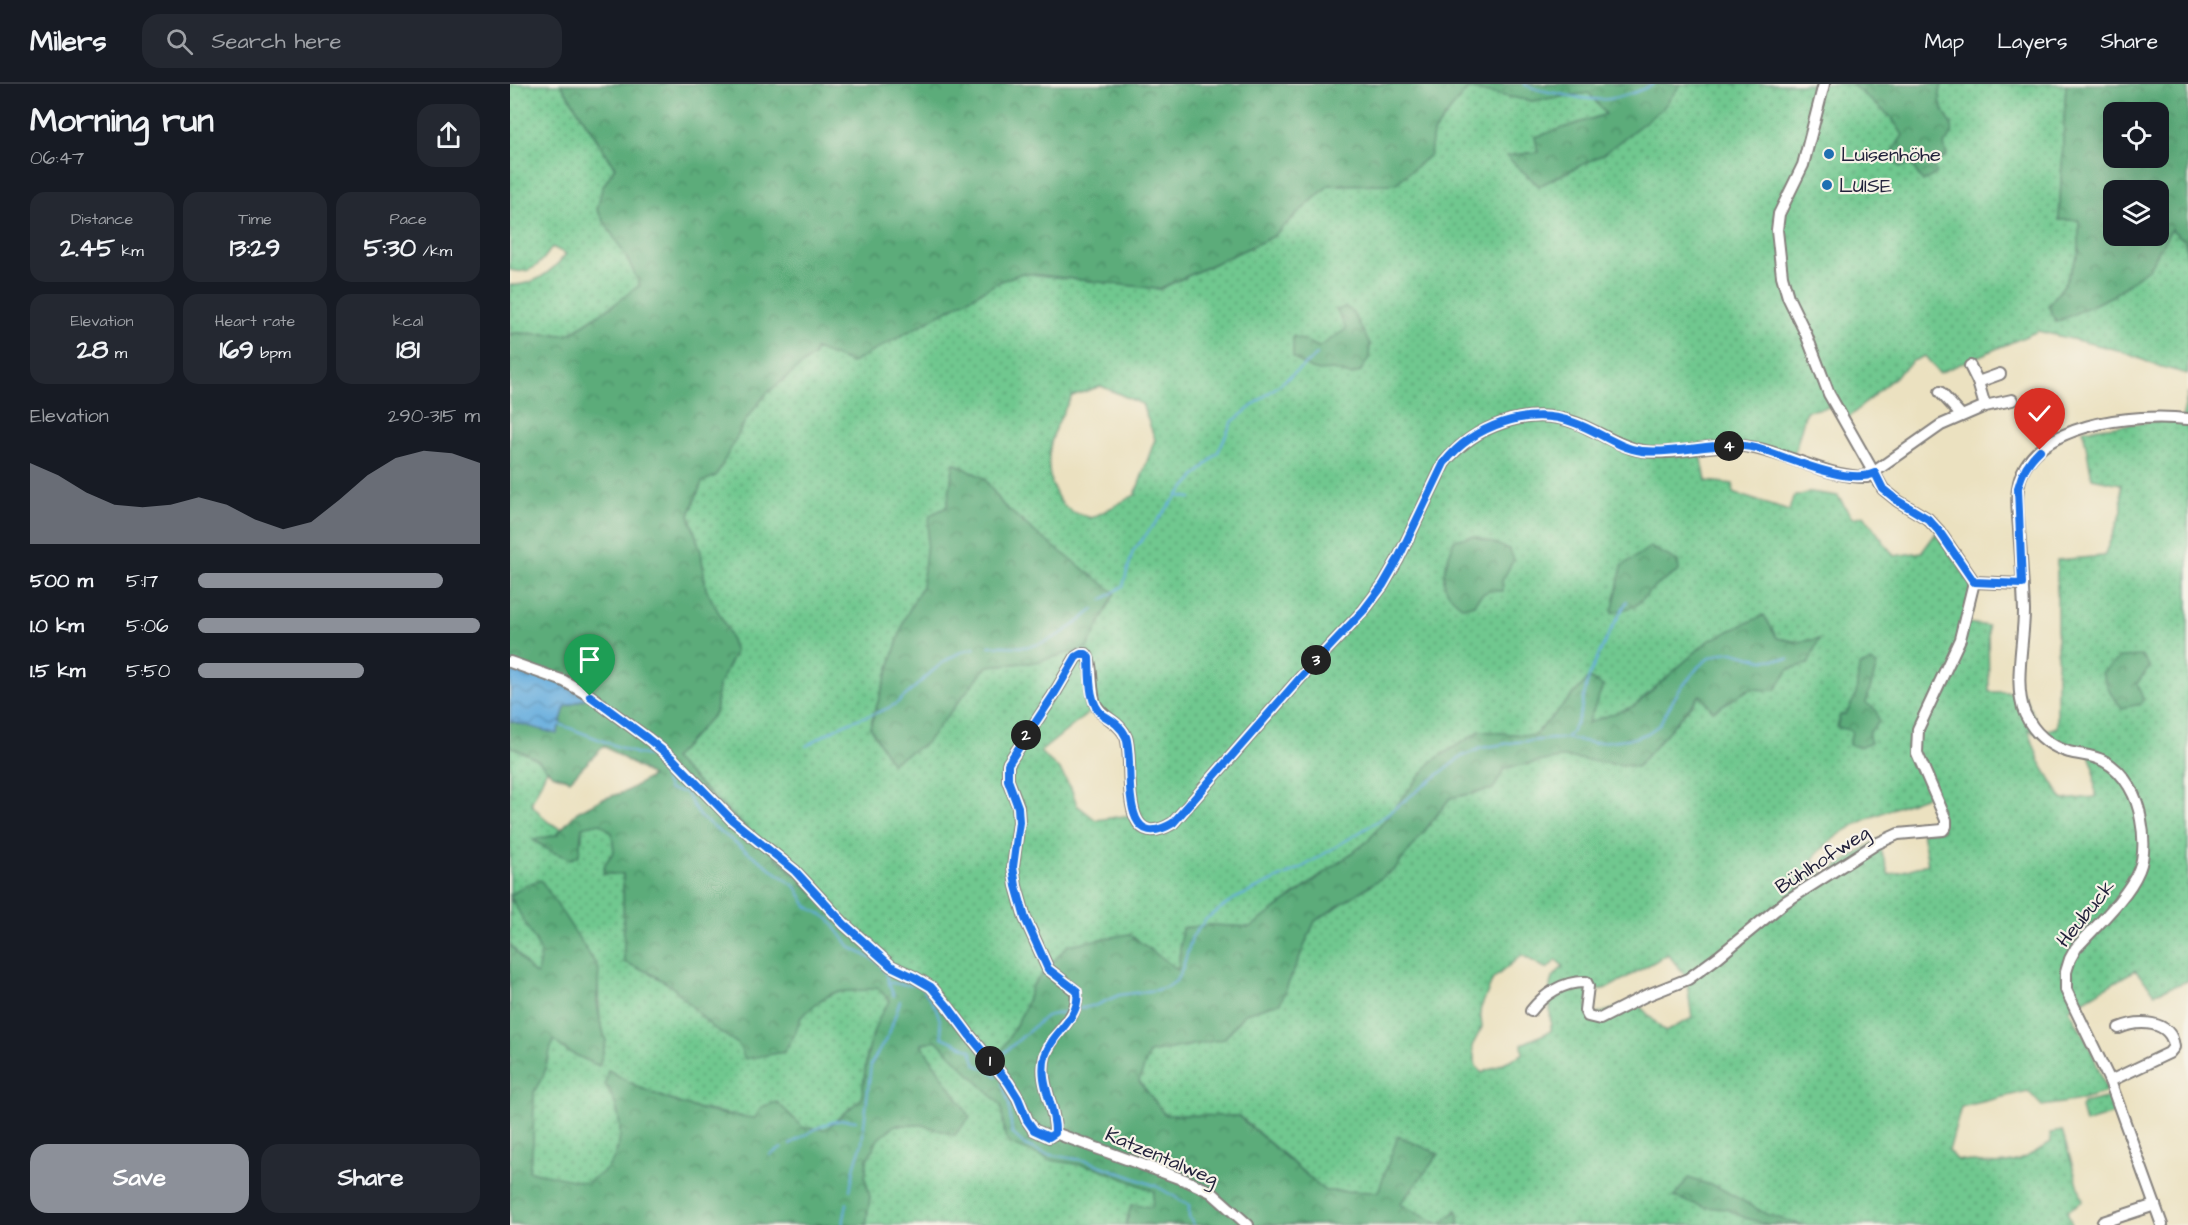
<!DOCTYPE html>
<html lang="en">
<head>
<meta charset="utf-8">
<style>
  :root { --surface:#171b24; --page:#242831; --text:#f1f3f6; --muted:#9ea1a6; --line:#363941; --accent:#8c9099 }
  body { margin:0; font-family:"Architects Daughter",sans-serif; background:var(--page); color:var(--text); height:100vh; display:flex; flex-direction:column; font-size:22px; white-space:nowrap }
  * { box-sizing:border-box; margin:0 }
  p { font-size:20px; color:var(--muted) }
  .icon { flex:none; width:33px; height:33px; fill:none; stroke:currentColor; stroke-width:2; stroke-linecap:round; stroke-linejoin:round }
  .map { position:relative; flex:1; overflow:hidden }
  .sheet { display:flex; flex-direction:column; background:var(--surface); width:510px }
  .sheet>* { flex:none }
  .controls { position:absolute; left:1593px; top:18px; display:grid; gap:12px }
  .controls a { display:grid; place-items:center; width:66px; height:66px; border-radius:12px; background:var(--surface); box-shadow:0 6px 24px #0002; font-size:30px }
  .pin { position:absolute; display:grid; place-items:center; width:51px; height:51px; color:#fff; margin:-62px -26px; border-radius:50% 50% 50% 0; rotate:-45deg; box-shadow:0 0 6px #0007 }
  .pin .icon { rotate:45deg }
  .km { position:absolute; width:30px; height:30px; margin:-15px; border-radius:50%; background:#222; color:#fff; font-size:16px; line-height:30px; text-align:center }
  .round { display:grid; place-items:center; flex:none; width:63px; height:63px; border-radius:18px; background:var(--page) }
  .overview { display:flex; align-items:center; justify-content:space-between; height:102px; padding:0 30px }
  h1 { font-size:33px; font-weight:700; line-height:45px }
  .stats { display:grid; grid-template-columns:repeat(3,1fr); gap:9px; height:102px; padding:6px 30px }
  .stats div { display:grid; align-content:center; border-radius:15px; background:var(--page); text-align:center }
  .stats b { font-size:26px; font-weight:700 }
  .stats small { font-size:16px; font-weight:400 }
  .stats p { font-size:16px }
  .chart { height:168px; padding:12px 30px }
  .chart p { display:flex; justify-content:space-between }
  .chart svg { width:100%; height:108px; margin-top:6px; fill:var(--accent); opacity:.7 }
  .action { display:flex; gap:12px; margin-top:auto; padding:12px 30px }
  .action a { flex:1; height:69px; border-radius:18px; background:var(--accent); color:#fff; font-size:24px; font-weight:700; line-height:69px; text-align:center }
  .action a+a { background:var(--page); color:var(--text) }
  ul { padding:0 30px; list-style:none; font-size:20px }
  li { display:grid; grid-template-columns:96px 72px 1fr; align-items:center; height:45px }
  li i { height:15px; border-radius:8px; background:var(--accent) }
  header { display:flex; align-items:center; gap:36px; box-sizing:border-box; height:84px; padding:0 30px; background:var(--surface); border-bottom:2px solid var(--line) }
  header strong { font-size:28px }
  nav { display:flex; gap:33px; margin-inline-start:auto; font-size:21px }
  .search { width:420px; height:54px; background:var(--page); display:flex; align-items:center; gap:15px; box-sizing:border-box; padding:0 21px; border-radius:18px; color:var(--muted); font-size:22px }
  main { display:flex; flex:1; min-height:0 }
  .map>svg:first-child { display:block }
</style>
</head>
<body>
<header>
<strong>Milers</strong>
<div class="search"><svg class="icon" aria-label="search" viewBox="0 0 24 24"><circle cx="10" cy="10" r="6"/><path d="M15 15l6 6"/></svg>Search here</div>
<nav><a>Map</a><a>Layers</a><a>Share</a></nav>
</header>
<main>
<section class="sheet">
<div class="overview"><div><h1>Morning run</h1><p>06:47</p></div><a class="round"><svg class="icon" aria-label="share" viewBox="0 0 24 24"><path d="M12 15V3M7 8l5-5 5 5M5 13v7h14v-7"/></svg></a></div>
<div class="stats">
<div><p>Distance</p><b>2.45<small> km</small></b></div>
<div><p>Time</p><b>13:29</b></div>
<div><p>Pace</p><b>5:30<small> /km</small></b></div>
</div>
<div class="stats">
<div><p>Elevation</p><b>28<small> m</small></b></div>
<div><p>Heart rate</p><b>169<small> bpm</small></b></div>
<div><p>kcal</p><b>181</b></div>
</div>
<div class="chart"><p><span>Elevation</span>290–315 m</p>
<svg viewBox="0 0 160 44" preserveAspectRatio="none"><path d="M0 44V11L10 16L20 23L30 28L40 29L50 28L60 25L70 28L80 34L90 38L100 35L110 26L120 16L130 9L140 6L150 7L160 11V44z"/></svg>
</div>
<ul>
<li><b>500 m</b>5:17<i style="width:87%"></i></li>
<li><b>1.0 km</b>5:06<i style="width:100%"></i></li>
<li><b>1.5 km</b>5:50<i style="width:59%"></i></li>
</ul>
<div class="action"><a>Save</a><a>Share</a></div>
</section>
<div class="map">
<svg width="1678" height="1141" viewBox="0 0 1678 1141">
  <defs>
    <pattern id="grass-dots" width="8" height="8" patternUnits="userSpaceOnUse" patternTransform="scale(1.5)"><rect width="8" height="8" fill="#6fc88f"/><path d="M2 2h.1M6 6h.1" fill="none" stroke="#5ba276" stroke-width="1.8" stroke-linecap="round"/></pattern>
    <pattern id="forest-crowns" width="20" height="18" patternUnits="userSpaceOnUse" patternTransform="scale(1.5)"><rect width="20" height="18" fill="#5bac7a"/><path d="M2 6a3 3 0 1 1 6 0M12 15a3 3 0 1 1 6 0" fill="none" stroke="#4b8c65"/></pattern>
    <pattern id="water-waves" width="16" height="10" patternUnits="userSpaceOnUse" patternTransform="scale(1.5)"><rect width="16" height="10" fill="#67aede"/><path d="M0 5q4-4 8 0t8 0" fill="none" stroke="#548db5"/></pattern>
  </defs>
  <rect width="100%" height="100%" fill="#f7f3e8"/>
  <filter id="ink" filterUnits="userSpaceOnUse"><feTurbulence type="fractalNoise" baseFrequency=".0167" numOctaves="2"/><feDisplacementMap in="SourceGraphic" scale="12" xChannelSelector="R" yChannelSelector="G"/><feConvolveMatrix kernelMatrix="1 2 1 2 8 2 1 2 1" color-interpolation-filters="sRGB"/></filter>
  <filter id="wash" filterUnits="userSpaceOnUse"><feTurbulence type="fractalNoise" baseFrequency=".008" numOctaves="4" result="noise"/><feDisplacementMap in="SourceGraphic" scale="24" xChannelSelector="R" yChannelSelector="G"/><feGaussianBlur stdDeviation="1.35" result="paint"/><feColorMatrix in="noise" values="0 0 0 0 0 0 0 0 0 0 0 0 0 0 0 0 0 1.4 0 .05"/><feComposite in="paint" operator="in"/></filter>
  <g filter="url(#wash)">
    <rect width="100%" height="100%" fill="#ebe1c0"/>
    <g fill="url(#grass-dots)" stroke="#487565" stroke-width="1.5" fill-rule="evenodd">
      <path d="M0,0H51L105,84L92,104L118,176L130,201L105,220L58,251L6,249L0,250V201C24,202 42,188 56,170L42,163C32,179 21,192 0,186Z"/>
      <path d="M1171,0H1341L1381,33L1394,51L1383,66L1402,81L1413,98L1434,61L1442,41C1433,27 1426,17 1432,0H1556L1549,136H1569V168L1554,201L1538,222L1547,237L1602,212L1639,184L1661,145L1675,157L1678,183V290L1648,282L1608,266L1528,247L1429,289L1415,272L1403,277L1337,335L1327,322L1296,327L1284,371L1244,363L1190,365L1196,397L1223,400V409L1279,427L1283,413L1301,408L1328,412L1342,434L1354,431L1384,472L1412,468L1426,449L1461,500L1458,539L1478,542L1479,608H1512L1532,648L1547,643V476L1594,472L1612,427L1611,400L1582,394L1573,346L1672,334L1678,309V897L1645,909L1625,886L1559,925L1580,963L1596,1005L1594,1009L1565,1017L1532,1022L1518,1007L1451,1023L1439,1067L1445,1075C1490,1082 1502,1085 1541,1058L1540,1049L1552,1047L1573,1117L1557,1127L1562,1141H949L947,1127L930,1141L890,1120L929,1070L868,1108L815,1107L729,1032L655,1031L629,997L639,969L714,955L735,929L770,919L805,837L885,785L940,714L983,705L995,684L1055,673L1127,683L1190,611L1203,627L1239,605L1265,606L1279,585L1308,556L1288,558L1267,554L1198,557L1125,622L1078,640L1079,594L1024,652L970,647L922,677L858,757L741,843L700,841L672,844L668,886L619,850L538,885L522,902L514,926L484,982L388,886L163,675L205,629L208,603L225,568L217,544L196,505L191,468L179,431L192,398L220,366L237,334L256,310L304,271L305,265L512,189L650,205L762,153L819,101L885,100L919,71L923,49L957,5L1022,17L1079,9L1096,31L1026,53L1028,68L996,72L1029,101ZM591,302L632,320L645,355L625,411L582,434C575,432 566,430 560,426C550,420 546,411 542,400C532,368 546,340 562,312ZM444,379L474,394L493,421L526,449V578L477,582L360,643L395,534L412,502L437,423ZM586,623L616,653L621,731L586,736L567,721L561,704L550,686L530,668ZM1518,645L1559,668L1579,671L1584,684L1585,713L1553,716L1530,678ZM1425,709L1433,746L1412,748L1418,780L1379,791L1368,756L1314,791L1302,776C1331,738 1381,726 1425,709ZM1158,870L1176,893L1182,934L1155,948L1126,918L1081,932L1077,921L1081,902L1087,906L1098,904ZM1012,871L1037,885L1046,876L1053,882C1049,887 1043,892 1041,897C1038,903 1041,938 1041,947L1012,960L1013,970L972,989L966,982L962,962L972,943L970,926L983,895Z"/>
      <path d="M0,662L27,675L37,685L21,720L38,738L52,745L46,751L24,757L72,756V743L90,738L102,749L104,767L95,780L94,790H113L114,878L138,888L162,902L201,942L228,960L285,950L291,933L312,915L326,908L355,906L367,903L380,917L357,969L352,1014L316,1045L294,1044L175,1022L125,1002L98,986L95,1000C111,1025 118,1059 98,1084C93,1091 84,1097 77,1103L19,1086L23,1059L24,1008L34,990L43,955L57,967L89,982L96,957L90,937L88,903L17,800L0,812Z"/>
      <polygon points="0,815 9,825 31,868 28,891 20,886 0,860"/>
      <polygon points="426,956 491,1021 495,1052 541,1076 586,1083 644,1107 642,1124 621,1121 616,1141 356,1141 360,1113 355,1094 357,1076 368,1055 385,1041 412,1041 445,1051 411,960"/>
      <polygon points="1600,1013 1607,1029 1575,1039 1571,1024 1573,1019"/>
    </g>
    <g fill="url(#forest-crowns)" stroke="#3e675a" stroke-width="1.5" fill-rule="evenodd">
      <path d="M51,0H1171L1153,24L1092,71L1029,102L996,72L1028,68L1025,53L1096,30L1079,9L1022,17L957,5L923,49L920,71L885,100L819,101L762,153L649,205L512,189L489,198L342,279L305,265L304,271L256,310L237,334L206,392L192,398L179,431L191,468L196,505L217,544L225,568L208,603L205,629L163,675L370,872L421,903L484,981L514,926L522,902L558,861L619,850L668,886L672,844L700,841L741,843L858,757L922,677L970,647L1024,652L1079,594L1093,602L1078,639L1124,622L1198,557L1254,531L1267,554L1288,558L1309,555L1298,580L1279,585L1265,606L1239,605L1203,627L1190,611L1127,683L1055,673L995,684L983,705L940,714L885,785L805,837L770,919L735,929L714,955L639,969L629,997L655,1031L728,1032L815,1107L868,1108L888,1052L929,1070L890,1120L930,1141L947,1126L949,1141H616L621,1121L642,1123L644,1107L586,1083L541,1076L500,1060L495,1052L491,1021L426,956L411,960L460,1033L445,1051L412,1041H385L368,1055L357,1076L355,1094L360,1113L356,1141H0V860L20,886L27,891L31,868L0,812L17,800L31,796L89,885L87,917L90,937L96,957L89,982L57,967L43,956L34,990L24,1008L23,1059L19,1087L76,1099C83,1094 95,1089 99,1082C117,1057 111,1025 95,1000L98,986C108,991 117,998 127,1002C164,1020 203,1031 245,1034L251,1023L267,1018L294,1044L316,1045L352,1014C355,984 359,941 380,917L367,903L355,906L326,908L312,915L291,933L285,950L274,968L235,975L228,960L201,942L162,902L138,888L114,878L113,790H93L95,780L104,767L102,749L90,739L72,743L69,771L61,775L42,768L23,756L46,751L67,728L90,716L117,707L142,692L94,662L60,696L42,690L27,675L0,662V637L47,649L55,623L79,613L0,578V250L6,249L58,251L105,220L130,201L118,176L87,126L92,104L105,83Z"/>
      <path d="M1341,0H1432C1423,26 1446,37 1442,49C1441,53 1436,57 1434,61L1437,72L1422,81L1427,89L1413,98L1402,81L1390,83L1384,78L1383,67L1393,51L1381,33Z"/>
      <path d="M1556,0H1678V183L1675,157L1661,145L1639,184L1602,212L1547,238L1538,222L1554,201L1569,168V136H1549ZM1604,28H1648V74H1604ZM1604,106H1648V152H1604Z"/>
      <polygon points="835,223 842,227 860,260 859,274 850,288 840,291 823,286 809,287 799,284 783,273 783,252 809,263 836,245 827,226"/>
      <polygon points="444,379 474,394 493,421 526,449 605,509 577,564 526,578 477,582 415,660 381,679 360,643 395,534 412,502 420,431 437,423"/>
      <path d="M964,452L999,465L1004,475L992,497L993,507C978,506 972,507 964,520L953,523C923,502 935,486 944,456Z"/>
      <polygon points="1140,463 1168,477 1169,487 1144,503 1125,522 1102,529 1112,482"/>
      <polygon points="1632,572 1640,583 1627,599 1633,615 1631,620 1612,624 1601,610 1592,589 1610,573"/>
      <polygon points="1361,578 1367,581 1356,619 1366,626 1369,637 1358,650 1361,659 1351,663 1339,661 1342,647 1327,643 1330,631 1336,630 1346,611 1349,582"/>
      <polygon points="1178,1094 1208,1103 1258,1131 1294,1141 1260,1141 1235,1134 1217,1125 1194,1123 1164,1113"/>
    </g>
    <polygon fill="url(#water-waves)" stroke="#44688c" stroke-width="1.5" points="0,578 80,612 55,623 47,650 0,637"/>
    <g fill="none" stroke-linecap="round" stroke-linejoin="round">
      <g stroke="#67aede" stroke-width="2">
        <path d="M1014,0C1025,7 1037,7 1050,10C1089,19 1107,18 1144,0"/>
        <polyline points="667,412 681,414"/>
        <polyline points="592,516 613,502 623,467 667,412 708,368 722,338 807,271"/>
        <path d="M479,562C490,561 501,563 512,563C539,562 565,542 584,525"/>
        <path d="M49,640L127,670L144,672L159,706L175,708L190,733L286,803L297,822L319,835L340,863L368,878L377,891L378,898C389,901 399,900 411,902C425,921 431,929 432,953L461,966L466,981L479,986L487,992"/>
        <path d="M1057,653C1074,634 1071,616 1079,593C1089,567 1103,542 1117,517"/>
        <path d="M296,662C311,653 324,644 340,638C356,631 373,629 387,619C413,599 432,570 465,564"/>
        <polyline points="275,771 286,781"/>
        <polyline points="378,898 384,912"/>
        <polyline points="568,925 587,921 609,911 646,906 659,902 666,897 673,883 682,853 696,835 724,815 791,784 868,737 951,673 971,664 1006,658 1056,654 1083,659 1125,654 1138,649 1149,641 1168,608 1189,582 1199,574 1212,569 1223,568 1253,576 1278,575"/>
        <polyline points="488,974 536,932 560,927"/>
        <polyline points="492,998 499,1020 502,1049 515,1061 536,1070 578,1077 646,1102 679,1121 679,1133 684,1141"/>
        <path d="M280,1060C301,1048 320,1032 346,1037"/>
        <polyline points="260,1071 272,1064"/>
        <polyline points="340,1106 345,1081 352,1059 361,980 379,950 390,917"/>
        <polyline points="333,1141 337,1119"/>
      </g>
    </g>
  </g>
  <g filter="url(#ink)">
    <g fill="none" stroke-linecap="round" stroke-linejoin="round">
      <g stroke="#86827e" stroke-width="14">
        <g id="minor">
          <polyline points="1314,0 1293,81 1269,130 1267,146 1272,192 1278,213 1296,250 1319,310 1373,405 1388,417 1418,435 1429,447 1464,498 1512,500"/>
          <polyline points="1460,282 1468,298 1475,322"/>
          <polyline points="1468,298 1490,290"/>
          <polyline points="1430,308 1451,331"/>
          <polyline points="0,578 54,597 80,612 137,654 163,675 222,736 285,787 334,840 381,882 404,893 421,903 439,924 460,952 498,998 508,1014 517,1036 524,1046 539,1053 545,1049"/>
          <path d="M1021,927C1034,910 1054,897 1076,898L1078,902L1075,926L1078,932L1090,935L1135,912L1178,895L1208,873L1275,818L1366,760L1388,750L1433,746L1436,742V736L1407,669L1408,645L1450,555L1464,498"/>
          <path d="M1600,997L1659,969L1664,963C1661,935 1628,936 1609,944"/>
          <path d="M545,1049C546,1022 528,999 535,972C542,947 571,935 566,907L538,885L515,834L506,802L503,783L509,738L508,722L498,696V680L543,612L566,573L571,570H576C583,578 580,606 585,619C591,634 610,637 616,653C625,677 606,773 663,739L791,593L854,526L873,501L888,475L934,379C964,342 1019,321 1066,339C1087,347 1106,361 1128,366C1163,374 1198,358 1233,362C1275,367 1313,393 1357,393L1431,341L1475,322L1502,316"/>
          <polyline points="545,1049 677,1097 701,1108 738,1141"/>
          <polyline points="1592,1141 1593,1138 1645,1121"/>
          <path d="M1652,1141L1600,997L1556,906V888L1560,875L1566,864C1586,842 1618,813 1629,786C1635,772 1634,751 1631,736C1628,714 1615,688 1594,677C1583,671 1570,671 1559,668C1539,662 1524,649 1515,630C1503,602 1514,558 1514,527C1513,499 1511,472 1509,445C1508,431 1506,417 1508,404C1517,338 1627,329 1678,335"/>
        </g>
      </g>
      <use href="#minor" stroke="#fff" stroke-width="10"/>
    </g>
  </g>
  <g fill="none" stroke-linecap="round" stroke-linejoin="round" filter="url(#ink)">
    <g stroke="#fff" stroke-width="12">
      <path id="route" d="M80,612L137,654L163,675L222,736L285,787L334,840L381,882L404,893L421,903L439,924L460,952L498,998L508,1014L517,1036L524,1046L539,1053L545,1049C546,1022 528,1000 535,972C543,946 571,936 567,907L538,885L515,834L506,802L503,783L509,738L508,723L498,696V680L543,612L566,573L571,570H576L579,574C580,591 578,620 593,631C603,637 611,642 616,653C625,677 606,773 663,739L791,593L854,526L873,501L888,475L934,379C963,342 1019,321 1065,339C1088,347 1108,364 1132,367C1170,371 1211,355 1246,364C1276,372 1336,402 1365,389L1373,405L1388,417L1418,435L1429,447L1464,498L1512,500L1508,404C1512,388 1518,377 1530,366"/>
    </g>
    <use href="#route" stroke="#1a73e8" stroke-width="8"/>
  </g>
  <g fill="#1f6fb2" stroke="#f7f3e8" stroke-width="2">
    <circle cx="1319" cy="70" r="6"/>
    <circle cx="1317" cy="101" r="6"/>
  </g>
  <g text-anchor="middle" stroke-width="4.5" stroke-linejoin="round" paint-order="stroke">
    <g font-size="20" fill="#22223b" stroke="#f7f3e8" text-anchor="start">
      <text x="1331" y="77">Luisenhöhe</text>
      <text x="1329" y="108">LUISE</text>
    </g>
    <g font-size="20" fill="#22223b" stroke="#f7f3e8">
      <text transform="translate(1312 775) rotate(-33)" y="7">Bühlhofweg</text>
      <text transform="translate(1575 829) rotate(-51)" y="7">Heubuck</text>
      <text transform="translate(652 1072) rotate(23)" y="7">Katzentalweg</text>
    </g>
  </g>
</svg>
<div class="controls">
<a><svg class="icon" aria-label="locate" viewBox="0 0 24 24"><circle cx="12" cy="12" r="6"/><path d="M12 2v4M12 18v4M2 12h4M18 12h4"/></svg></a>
<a><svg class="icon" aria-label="layers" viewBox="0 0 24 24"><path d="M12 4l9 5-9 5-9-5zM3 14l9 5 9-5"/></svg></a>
</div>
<div class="pin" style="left:80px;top:612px;background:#1e9e55"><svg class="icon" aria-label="arrive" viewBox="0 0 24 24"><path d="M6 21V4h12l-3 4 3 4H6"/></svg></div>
<div class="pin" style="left:1530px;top:366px;background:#d93025"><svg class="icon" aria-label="check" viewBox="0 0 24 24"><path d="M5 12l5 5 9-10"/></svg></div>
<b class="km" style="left:480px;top:977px">1</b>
<b class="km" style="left:516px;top:651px">2</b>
<b class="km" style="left:806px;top:576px">3</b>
<b class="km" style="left:1219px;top:362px">4</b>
</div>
</main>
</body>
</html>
